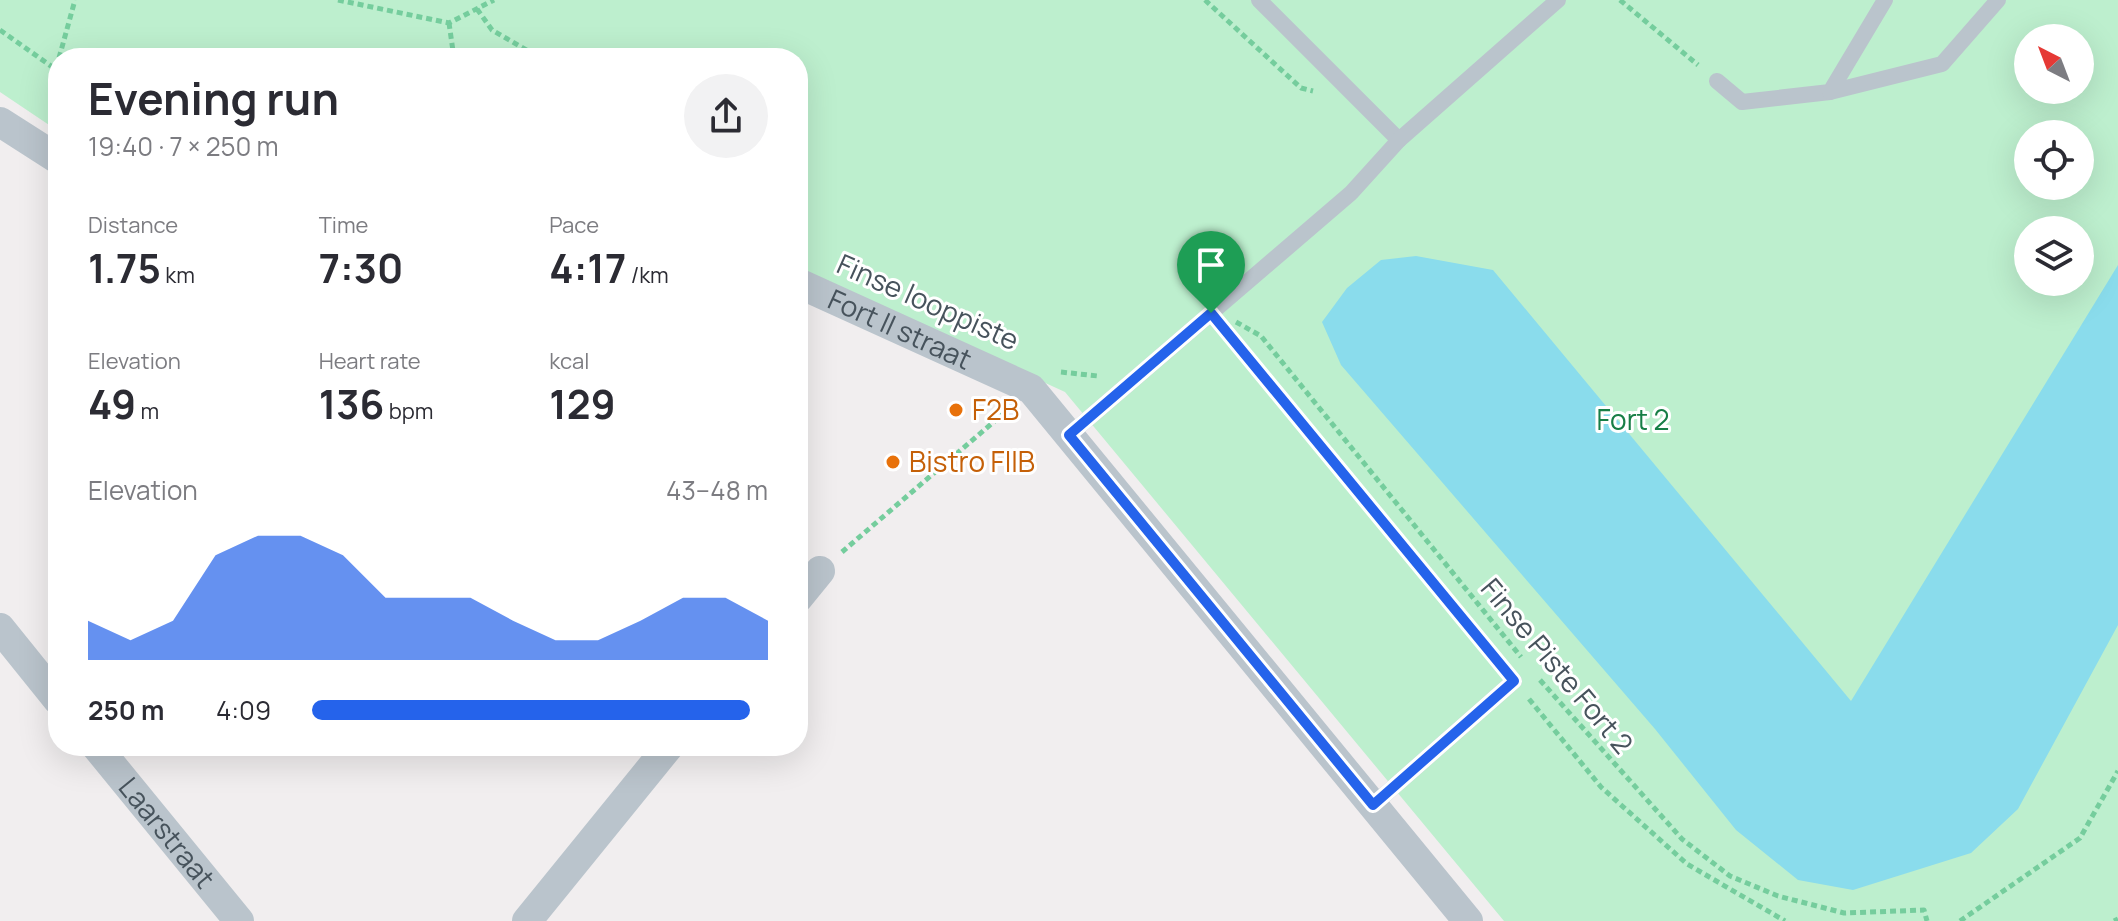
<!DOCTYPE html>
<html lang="en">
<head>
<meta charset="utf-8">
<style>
  :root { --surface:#fff; --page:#f2f2f3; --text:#2b2b33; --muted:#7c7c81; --accent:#2563eb }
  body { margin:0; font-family:Manrope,sans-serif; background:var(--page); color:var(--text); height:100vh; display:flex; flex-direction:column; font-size:30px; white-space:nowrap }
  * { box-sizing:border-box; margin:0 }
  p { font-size:26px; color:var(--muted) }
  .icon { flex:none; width:44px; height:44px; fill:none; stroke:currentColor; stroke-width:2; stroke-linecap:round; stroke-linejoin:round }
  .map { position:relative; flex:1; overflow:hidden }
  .sheet { position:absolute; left:48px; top:48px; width:760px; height:708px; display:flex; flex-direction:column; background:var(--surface); border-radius:32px; box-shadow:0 8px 32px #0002 }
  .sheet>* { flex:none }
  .needle { width:52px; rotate:318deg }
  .buttons { position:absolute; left:2014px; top:24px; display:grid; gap:16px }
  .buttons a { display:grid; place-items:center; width:80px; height:80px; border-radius:50%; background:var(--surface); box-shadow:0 8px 32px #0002; font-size:40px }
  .pin { position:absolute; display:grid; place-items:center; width:68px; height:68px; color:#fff; margin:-82px -34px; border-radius:50% 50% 50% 0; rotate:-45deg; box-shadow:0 0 8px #0007 }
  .pin .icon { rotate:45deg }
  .round { display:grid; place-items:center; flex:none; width:84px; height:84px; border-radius:42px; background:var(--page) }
  .headline { display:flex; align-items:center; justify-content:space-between; height:136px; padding:0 40px }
  h1 { font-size:44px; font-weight:700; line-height:60px }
  .stats { display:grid; grid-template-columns:repeat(3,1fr); gap:12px; height:136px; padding:8px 40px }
  .stats div { display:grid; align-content:center }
  .stats b { font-size:40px; font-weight:700 }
  .stats small { font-size:22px; font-weight:400 }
  .stats p { font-size:22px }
  .chart { height:224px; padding:16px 40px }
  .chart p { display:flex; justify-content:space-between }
  .chart svg { width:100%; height:144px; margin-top:8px; fill:var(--accent); opacity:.7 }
  ul { padding:0 40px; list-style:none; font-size:26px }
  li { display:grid; grid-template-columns:128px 96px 1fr; align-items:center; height:60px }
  li i { height:20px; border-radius:10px; background:var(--accent) }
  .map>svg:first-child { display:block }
</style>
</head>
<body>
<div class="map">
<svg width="2118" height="921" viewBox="0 0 2118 921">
  <rect width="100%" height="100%" fill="#f1eeef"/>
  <path fill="#bdefce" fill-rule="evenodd" d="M0,0H2118V921H1504L1065,392L798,270V58H58V131L0,92ZM2028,38H2080V90H2028ZM2028,134H2080V186H2028ZM2028,230H2080V282H2028Z"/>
  <polygon fill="#8adcec" points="1416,256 1493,270 1851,701 2118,265 2118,625 2018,809 1971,853 1853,890 1798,880 1736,830 1655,729 1341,365 1322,322 1347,288 1381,260"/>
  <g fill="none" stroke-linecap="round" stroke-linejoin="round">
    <g stroke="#75cd9d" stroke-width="5" stroke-dasharray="6 4" stroke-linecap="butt">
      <polyline points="338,0 449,23 494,0"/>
      <polyline points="1205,0 1301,88 1313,91"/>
      <polyline points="1620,0 1698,65"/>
      <polyline points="477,9 492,30 540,58"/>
      <polyline points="449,23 454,58"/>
      <polyline points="0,30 58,71"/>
      <polyline points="59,58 75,0"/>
      <polyline points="1236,322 1261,336 1521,657"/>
      <polyline points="1226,331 1500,664"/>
      <polyline points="1061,372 1098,376"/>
      <polyline points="842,552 1004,413"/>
      <polyline points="1540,680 1682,839 1730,876 1778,896 1844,913 1924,910 1927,921"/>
      <polyline points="1529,699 1601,787 1687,864 1785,921"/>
      <polyline points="1960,921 2080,838 2118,771"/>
      <polyline points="2114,921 2118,919"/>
    </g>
    <g stroke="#bac4cc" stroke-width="16">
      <polyline points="1259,0 1399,140"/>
      <polyline points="1717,81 1742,102 1830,92 1885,0"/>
      <polyline points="1830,92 1942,64 1998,0"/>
      <polyline points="1069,435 1351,193 1399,140 1558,0"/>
      <polyline points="1373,805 1514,681"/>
    </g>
    <g stroke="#bac4cc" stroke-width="30">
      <polyline points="0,122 58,159"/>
      <path id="s1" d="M798,283L1031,389L1468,921"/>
      <polyline points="798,598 820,571"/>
      <polyline points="0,628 58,700"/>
      <path id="s2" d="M96,746L239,921"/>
      <polyline points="527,921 669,746"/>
    </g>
  </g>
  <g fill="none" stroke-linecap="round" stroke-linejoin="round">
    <g stroke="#fff" stroke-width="16">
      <polygon id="route" points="1211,313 1514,681 1373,805 1069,435"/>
    </g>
    <use href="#route" stroke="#2563eb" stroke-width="10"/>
  </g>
  <g fill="#e8710a" stroke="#fff" stroke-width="3">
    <circle cx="956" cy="410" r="8"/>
    <circle cx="893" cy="462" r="8"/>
  </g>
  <g text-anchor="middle" stroke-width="6" stroke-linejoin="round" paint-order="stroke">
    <g font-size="28" fill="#47535c" stroke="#fff">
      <text transform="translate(928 302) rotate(24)" y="10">Finse looppiste</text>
      <text dy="10" stroke="none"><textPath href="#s1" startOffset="112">Fort II straat</textPath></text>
      <text transform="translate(1557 666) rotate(50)" y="10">Finse Piste Fort 2</text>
      <text dy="10" stroke="none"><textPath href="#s2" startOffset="112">Laarstraat</textPath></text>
    </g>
    <g font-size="28" fill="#c56008" stroke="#fff" text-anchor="start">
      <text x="972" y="420">F2B</text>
      <text x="909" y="472">Bistro FIIB</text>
    </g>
    <g font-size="28" fill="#177e46" stroke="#fff">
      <text x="1633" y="430">Fort 2</text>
    </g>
  </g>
</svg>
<div class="buttons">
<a><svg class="needle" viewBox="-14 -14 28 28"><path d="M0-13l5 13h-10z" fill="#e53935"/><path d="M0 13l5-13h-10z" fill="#7c7c81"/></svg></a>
<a><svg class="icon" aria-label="locate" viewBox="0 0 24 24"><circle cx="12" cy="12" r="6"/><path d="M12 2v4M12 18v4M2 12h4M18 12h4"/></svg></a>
<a><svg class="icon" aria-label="layers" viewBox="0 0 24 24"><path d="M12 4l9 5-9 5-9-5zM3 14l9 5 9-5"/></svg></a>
</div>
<div class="pin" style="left:1211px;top:313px;background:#1e9e55"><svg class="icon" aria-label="arrive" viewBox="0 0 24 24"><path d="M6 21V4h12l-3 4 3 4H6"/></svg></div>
<section class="sheet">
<div class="headline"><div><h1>Evening run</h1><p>19:40 · 7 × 250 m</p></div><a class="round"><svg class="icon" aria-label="share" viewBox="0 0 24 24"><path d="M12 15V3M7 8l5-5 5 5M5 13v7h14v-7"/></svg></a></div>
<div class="stats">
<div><p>Distance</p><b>1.75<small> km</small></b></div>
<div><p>Time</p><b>7:30</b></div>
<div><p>Pace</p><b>4:17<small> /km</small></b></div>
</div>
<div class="stats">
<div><p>Elevation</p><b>49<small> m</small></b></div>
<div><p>Heart rate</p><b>136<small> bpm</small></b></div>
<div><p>kcal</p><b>129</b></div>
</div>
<div class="chart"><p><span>Elevation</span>43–48 m</p>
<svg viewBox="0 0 160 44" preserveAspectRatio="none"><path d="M0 44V32L10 38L20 32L30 12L40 6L50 6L60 12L70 25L80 25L90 25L100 32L110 38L120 38L130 32L140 25L150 25L160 32V44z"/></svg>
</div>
<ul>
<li><b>250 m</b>4:09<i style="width:96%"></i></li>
</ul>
</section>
</div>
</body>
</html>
